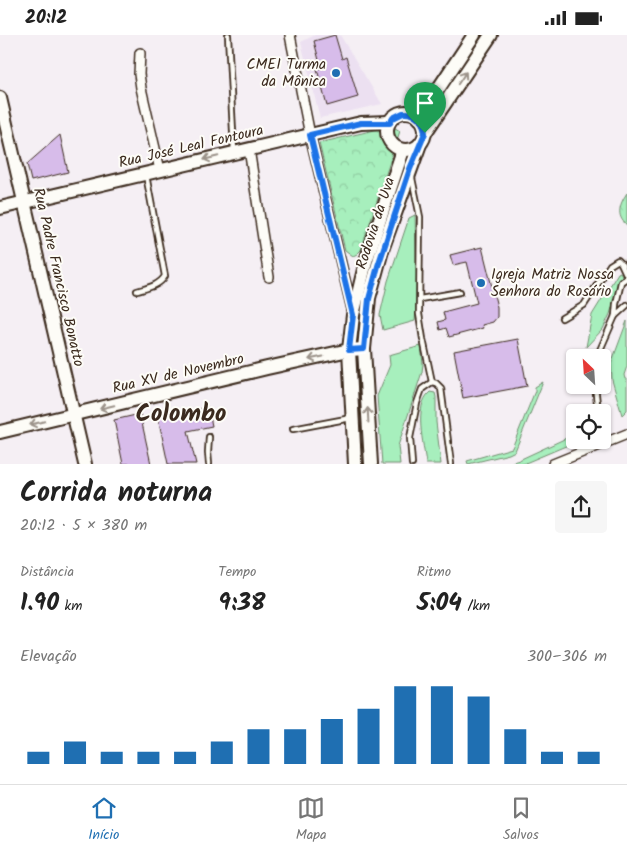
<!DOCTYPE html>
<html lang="pt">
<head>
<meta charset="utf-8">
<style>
  :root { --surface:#fff; --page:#f6f6f6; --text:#222; --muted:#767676; --line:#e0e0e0; --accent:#1f6fb2 }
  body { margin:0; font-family:Kalam,sans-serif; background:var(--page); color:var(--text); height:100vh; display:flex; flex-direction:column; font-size:19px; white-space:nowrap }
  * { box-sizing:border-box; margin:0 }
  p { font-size:16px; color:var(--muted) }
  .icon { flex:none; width:28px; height:28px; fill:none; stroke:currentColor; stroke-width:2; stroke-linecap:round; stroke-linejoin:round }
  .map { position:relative; height:429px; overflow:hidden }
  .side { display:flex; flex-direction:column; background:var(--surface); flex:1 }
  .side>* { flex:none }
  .needle { width:32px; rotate:335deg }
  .buttons { position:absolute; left:566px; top:314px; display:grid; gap:10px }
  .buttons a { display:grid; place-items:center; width:45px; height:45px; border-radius:5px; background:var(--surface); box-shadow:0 1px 4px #0004; font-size:25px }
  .pin { position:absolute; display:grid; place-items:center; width:42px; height:42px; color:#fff; margin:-51px -21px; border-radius:50% 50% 50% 0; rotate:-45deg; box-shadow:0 0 5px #0007 }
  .pin .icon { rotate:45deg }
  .round { display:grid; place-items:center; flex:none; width:52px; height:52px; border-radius:5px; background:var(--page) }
  .overview { display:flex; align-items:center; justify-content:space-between; height:85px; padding:0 20px }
  h1 { font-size:28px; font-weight:600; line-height:38px }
  .figures { display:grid; grid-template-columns:repeat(3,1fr); gap:8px; height:85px; padding:5px 20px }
  .figures div { display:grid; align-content:center }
  .figures b { font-size:25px; font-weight:600 }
  .figures small { font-size:14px; font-weight:400 }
  .figures p { font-size:14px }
  .chart { height:140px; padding:10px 20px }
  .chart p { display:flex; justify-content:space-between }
  .chart svg { width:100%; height:90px; margin-top:5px; stroke:var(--accent); stroke-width:6 }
  .status { display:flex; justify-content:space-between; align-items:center; height:35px; padding:0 25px; background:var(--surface); direction:ltr }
  .status svg { height:14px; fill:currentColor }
  .tabs { display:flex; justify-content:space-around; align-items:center; height:70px; border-top:1px solid var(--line); background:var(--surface); font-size:14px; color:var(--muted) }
  .tabs a { display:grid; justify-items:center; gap:2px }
  .tabs .current { color:var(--accent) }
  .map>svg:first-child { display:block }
</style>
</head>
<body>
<div class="status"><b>20:12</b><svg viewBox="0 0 49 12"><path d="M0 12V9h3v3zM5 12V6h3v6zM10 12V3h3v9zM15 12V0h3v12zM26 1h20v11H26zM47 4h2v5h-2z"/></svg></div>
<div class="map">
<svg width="627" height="429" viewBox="0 0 627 429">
  <defs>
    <pattern id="forest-crowns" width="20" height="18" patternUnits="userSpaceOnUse" patternTransform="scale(1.25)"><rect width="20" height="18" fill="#a7efbd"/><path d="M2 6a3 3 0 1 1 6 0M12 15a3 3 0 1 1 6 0" fill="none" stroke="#91cda2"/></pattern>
  </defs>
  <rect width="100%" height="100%" fill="#f5eff4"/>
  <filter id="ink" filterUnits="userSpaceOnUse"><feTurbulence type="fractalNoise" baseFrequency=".02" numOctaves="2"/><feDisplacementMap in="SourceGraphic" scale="10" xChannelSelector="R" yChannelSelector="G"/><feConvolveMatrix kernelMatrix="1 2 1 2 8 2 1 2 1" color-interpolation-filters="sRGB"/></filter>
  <g filter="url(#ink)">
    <polygon fill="#ece0f1" points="315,0 340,0 382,69 320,83 301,7"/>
    <g fill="#a7efbd" stroke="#718c6e">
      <polygon points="415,180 417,263 415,286 383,295 380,280 388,246 409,183"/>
      <polygon points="620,237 622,240 610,279 603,294 586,312 592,280 618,238"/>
      <polygon points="627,286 627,331 624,340 625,344 627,344 627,375 622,380 612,345 611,329"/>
      <polygon points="421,311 423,329 422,337 398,411 400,429 382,429 377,361 390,330 389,320"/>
      <polygon points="543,347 515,416 509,419 468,429 467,426 512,413 535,356 535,352"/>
      <path d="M430,357L435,358L436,362V387L441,429H426C424,410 413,371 430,357Z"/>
      <polygon points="575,399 575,405 580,405 523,429 507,429 519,425"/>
    </g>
    <g fill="url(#forest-crowns)" stroke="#718c6e">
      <polygon points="392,91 400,96 361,215 357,219 353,221 345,215 319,108"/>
      <path d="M627,158V190C615,181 620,168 627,158Z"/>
    </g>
    <g fill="#d7bcea" stroke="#3b2a1e">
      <polygon points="335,0 342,24 346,22 358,62 327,71 317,34 321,33 314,6"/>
      <polygon points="60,100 68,137 31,146 27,129"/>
      <polygon points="482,212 497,272 497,282 493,287 482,290 483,293 449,302 446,293 440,295 438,287 445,285 443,277 477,268 467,227 453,230 450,220"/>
      <polygon points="518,304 527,351 463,363 454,316"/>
      <polygon points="208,372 212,391 188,396 196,429 168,429 158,382 170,378 183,378"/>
      <polygon points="140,379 151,429 123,429 114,385"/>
    </g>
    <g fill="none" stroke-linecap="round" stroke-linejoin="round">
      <g stroke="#3b2a1e" stroke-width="8">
        <g id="lane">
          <polyline points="228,0 234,116"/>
          <polyline points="412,143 420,182 419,279 423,304 432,347"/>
          <path d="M137,256C147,253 159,251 165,241L146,140"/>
          <polyline points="420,264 460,257"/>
          <polyline points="615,281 627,270"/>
          <polyline points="562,283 584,270 610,230 618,225 621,228 627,241"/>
          <polyline points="597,322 615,281 616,269 621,247 627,243"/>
          <polyline points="595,350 598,378"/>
          <polyline points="293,394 351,383"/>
          <polyline points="209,402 208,417 209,429"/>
          <polyline points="412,429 410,403 417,368 422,354 432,347 436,348 441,353 451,429"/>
        </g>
      </g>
      <g stroke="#3b2a1e" stroke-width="12">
        <g id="street">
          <polyline points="290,0 310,100 353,278"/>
          <polyline points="140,18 139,39 141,53 160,135"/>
          <polyline points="249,114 269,242"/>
          <polyline points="553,429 627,399"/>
        </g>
      </g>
      <g stroke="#3b2a1e" stroke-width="16">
        <g id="secondary">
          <polyline points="0,63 85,429"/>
          <circle cx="406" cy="96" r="19"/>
          <polyline points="419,83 474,0"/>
          <polyline points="425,98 491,0"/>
          <polyline points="0,173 361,88 389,87"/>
          <polyline points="0,397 267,333 349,315 364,314"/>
          <polyline points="355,429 349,315 353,280 366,226 403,115"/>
          <polyline points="371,429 364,314 369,263 383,212 420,109"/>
        </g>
      </g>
      <use href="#lane" stroke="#fdfcf7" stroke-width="4.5"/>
      <use href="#street" stroke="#fdfcf7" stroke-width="9"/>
      <use href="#secondary" stroke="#fdfcf7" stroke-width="12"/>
    </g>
    <defs><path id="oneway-shaft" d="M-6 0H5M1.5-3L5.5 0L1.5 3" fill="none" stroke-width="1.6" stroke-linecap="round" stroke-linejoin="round" transform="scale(1.25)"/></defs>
    <g stroke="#9c938a">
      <use href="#oneway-shaft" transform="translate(462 43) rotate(-56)"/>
      <use href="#oneway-shaft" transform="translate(211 123) rotate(167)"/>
      <use href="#oneway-shaft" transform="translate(316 323) rotate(168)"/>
      <use href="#oneway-shaft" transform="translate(107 372) rotate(167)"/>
      <use href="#oneway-shaft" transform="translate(368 380) rotate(-93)"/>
      <use href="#oneway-shaft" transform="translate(37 388) rotate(167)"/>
    </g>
  </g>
  <g fill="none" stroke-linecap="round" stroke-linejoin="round" filter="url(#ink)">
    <g stroke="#fff" stroke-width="10">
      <path id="route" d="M403,78C416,77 424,85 425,98L410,134L378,231L369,264L364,314L349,315L353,280L310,100L361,88H390L393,83Z"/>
    </g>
    <use href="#route" stroke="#1a73e8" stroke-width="6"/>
  </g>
  <g fill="#1f6fb2" stroke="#fdfcf7" stroke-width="2">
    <circle cx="336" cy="38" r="5"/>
    <circle cx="481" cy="248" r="5"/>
  </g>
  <g text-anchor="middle" stroke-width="4" stroke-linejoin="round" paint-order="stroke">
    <g font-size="15" fill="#3b2a1e" stroke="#fdfcf7" text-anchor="end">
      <text x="326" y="34">CMEI Turma<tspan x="326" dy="17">da Mônica</tspan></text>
      <text x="491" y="244" text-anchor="start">Igreja Matriz Nossa<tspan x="491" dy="17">Senhora do Rosário</tspan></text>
    </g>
    <g font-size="15" fill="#3b2a1e" stroke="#fdfcf7">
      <text transform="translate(191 111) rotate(-13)" y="5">Rua José Leal Fontoura</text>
      <text transform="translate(375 188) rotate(-72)" y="5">Rodovia da Uva</text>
      <text transform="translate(59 242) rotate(77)" y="5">Rua Padre Francisco Bonatto</text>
      <text transform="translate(178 338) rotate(-13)" y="5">Rua XV de Novembro</text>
    </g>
    <g font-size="25" font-weight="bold" fill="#3b2a1e" stroke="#fdfcf7">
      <text x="181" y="386">Colombo</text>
    </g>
  </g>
</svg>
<div class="buttons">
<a><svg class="needle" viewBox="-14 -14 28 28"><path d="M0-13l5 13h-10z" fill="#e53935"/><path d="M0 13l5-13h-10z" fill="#767676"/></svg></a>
<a><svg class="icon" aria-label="locate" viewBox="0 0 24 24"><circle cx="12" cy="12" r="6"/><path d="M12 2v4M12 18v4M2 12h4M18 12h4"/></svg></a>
</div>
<div class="pin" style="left:425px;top:98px;background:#1e9e55"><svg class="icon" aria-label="arrive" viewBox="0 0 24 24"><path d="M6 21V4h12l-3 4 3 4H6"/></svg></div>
</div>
<section class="side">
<div class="overview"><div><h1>Corrida noturna</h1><p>20:12 · 5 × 380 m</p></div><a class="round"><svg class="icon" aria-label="share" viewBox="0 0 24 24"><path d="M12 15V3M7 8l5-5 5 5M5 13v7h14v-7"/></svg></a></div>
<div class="figures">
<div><p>Distância</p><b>1.90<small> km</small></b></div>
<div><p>Tempo</p><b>9:38</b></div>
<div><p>Ritmo</p><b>5:04<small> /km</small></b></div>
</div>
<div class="chart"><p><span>Elevação</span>300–306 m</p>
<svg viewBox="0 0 160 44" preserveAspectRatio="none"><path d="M5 44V38M15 44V33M25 44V38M35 44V38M45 44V38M55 44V33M65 44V27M75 44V27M85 44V22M95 44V17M105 44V6M115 44V6M125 44V11M135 44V27M145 44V38M155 44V38"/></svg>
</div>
</section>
<nav class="tabs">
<a class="current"><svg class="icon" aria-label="home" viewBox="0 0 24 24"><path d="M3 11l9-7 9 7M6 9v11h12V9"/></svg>Início</a>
<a><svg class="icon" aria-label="map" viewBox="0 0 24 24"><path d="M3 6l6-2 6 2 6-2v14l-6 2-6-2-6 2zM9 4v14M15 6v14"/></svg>Mapa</a>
<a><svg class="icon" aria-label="saved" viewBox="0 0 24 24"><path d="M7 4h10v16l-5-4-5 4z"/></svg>Salvos</a>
</nav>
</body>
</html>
